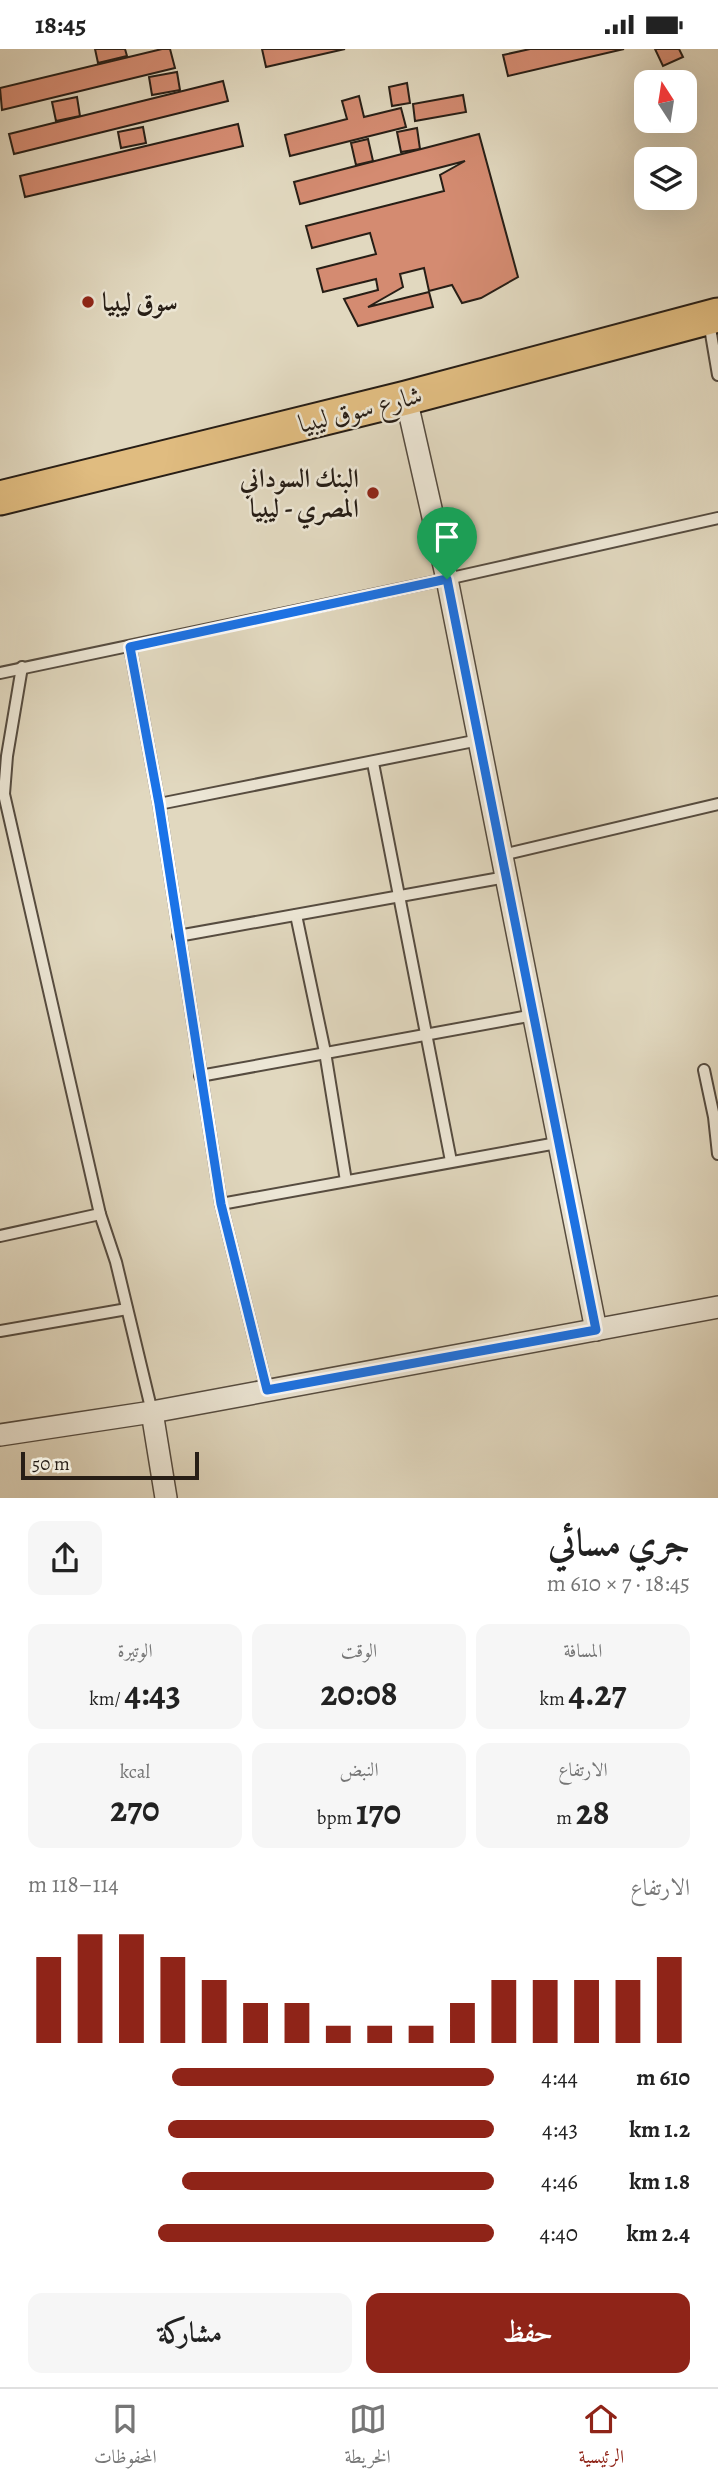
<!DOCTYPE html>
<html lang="ar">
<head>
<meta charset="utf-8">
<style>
  :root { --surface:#fff; --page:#f6f6f6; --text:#222; --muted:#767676; --line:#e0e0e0; --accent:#8f2418 }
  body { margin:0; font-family:Alegreya,Amiri,serif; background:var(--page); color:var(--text); direction:rtl; height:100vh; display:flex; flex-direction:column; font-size:26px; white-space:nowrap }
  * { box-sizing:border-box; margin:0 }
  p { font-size:23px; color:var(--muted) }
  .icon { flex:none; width:38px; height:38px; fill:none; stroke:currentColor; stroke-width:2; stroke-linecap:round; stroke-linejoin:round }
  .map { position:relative; height:1449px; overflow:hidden; direction:ltr }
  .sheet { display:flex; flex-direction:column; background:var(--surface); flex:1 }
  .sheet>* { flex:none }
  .needle { width:46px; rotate:348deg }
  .buttons { position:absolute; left:634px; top:21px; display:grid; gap:14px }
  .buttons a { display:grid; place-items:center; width:63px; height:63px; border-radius:14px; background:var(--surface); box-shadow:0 7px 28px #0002; font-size:35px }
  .scale { position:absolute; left:21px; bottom:18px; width:178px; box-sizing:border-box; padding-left:7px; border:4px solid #271e16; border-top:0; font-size:19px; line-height:24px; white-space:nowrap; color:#271e16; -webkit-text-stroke:5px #ece6d5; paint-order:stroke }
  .pin { position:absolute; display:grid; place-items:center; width:60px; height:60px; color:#fff; margin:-72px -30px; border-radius:50% 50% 50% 0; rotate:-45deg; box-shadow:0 0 7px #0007 }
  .pin .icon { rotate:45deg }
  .round { display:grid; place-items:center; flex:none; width:74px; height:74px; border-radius:14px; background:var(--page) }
  .head { display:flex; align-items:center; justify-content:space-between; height:119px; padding:0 28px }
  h1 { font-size:38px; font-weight:700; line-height:52px }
  .stats { display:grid; grid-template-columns:repeat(3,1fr); gap:10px; height:119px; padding:7px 28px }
  .stats div { display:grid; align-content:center; border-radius:14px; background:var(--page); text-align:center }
  .stats b { font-size:35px; font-weight:700 }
  .stats small { font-size:19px; font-weight:400 }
  .stats p { font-size:19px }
  .chart { height:196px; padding:14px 28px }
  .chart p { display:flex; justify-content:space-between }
  .chart svg { width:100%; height:126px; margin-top:7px; stroke:var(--accent); stroke-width:6 }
  .action { display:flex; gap:14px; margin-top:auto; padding:14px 28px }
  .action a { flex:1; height:80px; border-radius:14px; background:var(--accent); color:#fff; font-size:28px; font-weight:700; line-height:80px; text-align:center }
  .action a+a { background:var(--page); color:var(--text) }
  ul { padding:0 28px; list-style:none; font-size:23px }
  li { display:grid; grid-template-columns:112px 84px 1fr; align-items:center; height:52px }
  li i { height:18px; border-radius:9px; background:var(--accent) }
  .status { display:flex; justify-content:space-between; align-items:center; height:49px; padding:0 35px; background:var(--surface); direction:ltr }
  .status svg { height:19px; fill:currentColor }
  .tabs { display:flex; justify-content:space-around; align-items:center; height:98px; border-top:2px solid var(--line); background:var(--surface); font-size:19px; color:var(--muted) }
  .tabs a { display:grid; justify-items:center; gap:4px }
  .tabs .selected { color:var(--accent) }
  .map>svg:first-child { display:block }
</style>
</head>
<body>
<div class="status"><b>18:45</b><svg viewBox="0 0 49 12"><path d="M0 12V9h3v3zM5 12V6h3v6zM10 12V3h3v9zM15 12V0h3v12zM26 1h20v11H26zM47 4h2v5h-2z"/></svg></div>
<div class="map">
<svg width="718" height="1449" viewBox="0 0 718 1449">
  <rect width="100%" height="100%" fill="#e1d8bf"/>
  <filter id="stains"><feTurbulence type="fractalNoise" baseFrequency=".00286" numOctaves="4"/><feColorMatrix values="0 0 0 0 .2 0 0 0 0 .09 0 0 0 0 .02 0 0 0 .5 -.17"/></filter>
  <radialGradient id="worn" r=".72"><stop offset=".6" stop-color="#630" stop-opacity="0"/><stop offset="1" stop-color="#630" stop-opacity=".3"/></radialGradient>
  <g fill="#d48b71" stroke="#271e16" stroke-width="2">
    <polygon points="95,0 125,0 127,7 98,14"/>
    <polygon points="162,0 170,0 175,19 2,61 0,39"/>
    <polygon points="262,0 345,0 266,18"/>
    <polygon points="530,0 624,0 508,27 503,6"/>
    <polygon points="655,0 679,0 683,8 663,17"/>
    <polygon points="177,23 180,41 152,46 149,28"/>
    <polygon points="223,32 228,52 14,105 9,85"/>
    <polygon points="407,34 410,54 392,57 389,38"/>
    <polygon points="463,46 466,63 415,72 413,55"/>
    <polygon points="359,47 364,68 401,59 406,78 290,107 285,86 347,70 342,52"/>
    <polygon points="77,48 80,67 56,72 52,53"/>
    <polygon points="238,75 243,97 25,148 20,127"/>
    <polygon points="143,78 146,94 121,99 118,83"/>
    <polygon points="417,79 420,100 401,103 397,83"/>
    <polygon points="479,85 518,228 481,249 462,254 452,236 429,242 424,219 400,225 403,238 368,258 429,243 433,258 358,277 344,250 378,241 376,230 323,243 317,220 376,205 370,184 312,199 306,177 444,142 440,126 465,112 300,155 294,133"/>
    <polygon points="368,90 373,112 356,116 351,94"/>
  </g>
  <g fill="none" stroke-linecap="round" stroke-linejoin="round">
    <g stroke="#564c40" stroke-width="14">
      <g id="lane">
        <polyline points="709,273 718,326"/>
        <polyline points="130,598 159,755 221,1155 267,1341"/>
        <polyline points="22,618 7,707 4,745 100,1165 116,1213 152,1363"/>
        <polyline points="0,624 447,530 718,469"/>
        <polyline points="373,714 451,1112"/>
        <polyline points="159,755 479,691"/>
        <polyline points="502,806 718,755"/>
        <polyline points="296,866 325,1003 346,1132"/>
        <polyline points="178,887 506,828"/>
        <polyline points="704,1021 714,1068 718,1105"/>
        <polyline points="200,1027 534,966"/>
        <polyline points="221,1155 557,1094"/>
        <polyline points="0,1187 100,1165"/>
        <polyline points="0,1282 127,1260"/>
      </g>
    </g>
    <g stroke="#564c40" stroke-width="24">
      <g id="street">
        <polyline points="406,349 447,530 596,1281"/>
        <polyline points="152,1363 166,1449"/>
        <polyline points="0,1386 152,1363 718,1258"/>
      </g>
    </g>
    <g stroke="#271e16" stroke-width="37">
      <polyline id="primary" points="0,449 406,349 718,266"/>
    </g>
    <use href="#lane" stroke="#ece6d5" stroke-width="10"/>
    <use href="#street" stroke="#ece6d5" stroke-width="21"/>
    <use href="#primary" stroke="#e0bc80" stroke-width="33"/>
  </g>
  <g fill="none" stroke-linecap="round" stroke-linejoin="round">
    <g stroke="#fff" stroke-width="14">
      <polygon id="route" points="447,530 596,1281 267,1341 221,1155 159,755 130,598"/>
    </g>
    <use href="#route" stroke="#1a73e8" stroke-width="9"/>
  </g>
  <g fill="#8f2418" stroke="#ece6d5" stroke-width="2.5">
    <circle cx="88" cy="253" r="7"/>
    <circle cx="373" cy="444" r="7"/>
  </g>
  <g text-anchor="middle" stroke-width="5" stroke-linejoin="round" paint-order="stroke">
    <g font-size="26" font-weight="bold" fill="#271e16" stroke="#ece6d5" text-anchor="start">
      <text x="102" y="262">سوق ليبيا</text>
      <text x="359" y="438" text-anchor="end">البنك السوداني<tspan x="359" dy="30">المصري - ليبيا</tspan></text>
    </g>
    <g font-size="26" fill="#271e16" stroke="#ece6d5">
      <text transform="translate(360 360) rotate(-14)" y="9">شارع سوق ليبيا</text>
    </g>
  </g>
  <rect width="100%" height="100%" filter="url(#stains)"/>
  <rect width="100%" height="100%" fill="url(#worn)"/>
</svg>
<div class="buttons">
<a><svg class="needle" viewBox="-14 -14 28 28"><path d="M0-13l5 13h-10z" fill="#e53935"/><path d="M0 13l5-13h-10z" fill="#767676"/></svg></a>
<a><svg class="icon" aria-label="layers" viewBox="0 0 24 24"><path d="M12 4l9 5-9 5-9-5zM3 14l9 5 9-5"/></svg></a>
</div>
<div class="scale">50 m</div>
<div class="pin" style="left:447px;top:530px;background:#1e9e55"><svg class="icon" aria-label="arrive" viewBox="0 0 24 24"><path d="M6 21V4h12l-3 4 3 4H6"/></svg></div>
</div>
<section class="sheet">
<div class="head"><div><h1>جري مسائي</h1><p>18:45 · 7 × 610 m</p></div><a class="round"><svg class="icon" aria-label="share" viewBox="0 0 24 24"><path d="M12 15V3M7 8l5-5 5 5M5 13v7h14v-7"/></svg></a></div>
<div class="stats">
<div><p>المسافة</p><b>4.27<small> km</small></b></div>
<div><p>الوقت</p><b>20:08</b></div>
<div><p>الوتيرة</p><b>4:43<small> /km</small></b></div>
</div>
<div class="stats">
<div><p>الارتفاع</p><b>28<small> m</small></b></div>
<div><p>النبض</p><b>170<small> bpm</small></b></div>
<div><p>kcal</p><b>270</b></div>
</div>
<div class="chart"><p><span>الارتفاع</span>114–118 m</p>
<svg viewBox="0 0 160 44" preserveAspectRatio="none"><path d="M5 44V14M15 44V6M25 44V6M35 44V14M45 44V22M55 44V30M65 44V30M75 44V38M85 44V38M95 44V38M105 44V30M115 44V22M125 44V22M135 44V22M145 44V22M155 44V14"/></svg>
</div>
<ul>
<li><b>610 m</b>4:44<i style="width:69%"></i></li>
<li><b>1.2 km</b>4:43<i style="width:70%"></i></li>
<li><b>1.8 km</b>4:46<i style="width:67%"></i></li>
<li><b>2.4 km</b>4:40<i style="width:72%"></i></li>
</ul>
<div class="action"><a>حفظ</a><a>مشاركة</a></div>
</section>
<nav class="tabs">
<a class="selected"><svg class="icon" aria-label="home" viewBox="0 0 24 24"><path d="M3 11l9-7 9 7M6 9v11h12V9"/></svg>الرئيسية</a>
<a><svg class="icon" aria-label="map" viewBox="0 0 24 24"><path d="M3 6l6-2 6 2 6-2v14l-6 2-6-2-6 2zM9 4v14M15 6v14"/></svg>الخريطة</a>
<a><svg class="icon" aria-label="saved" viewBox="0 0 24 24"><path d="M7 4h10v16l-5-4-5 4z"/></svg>المحفوظات</a>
</nav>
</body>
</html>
